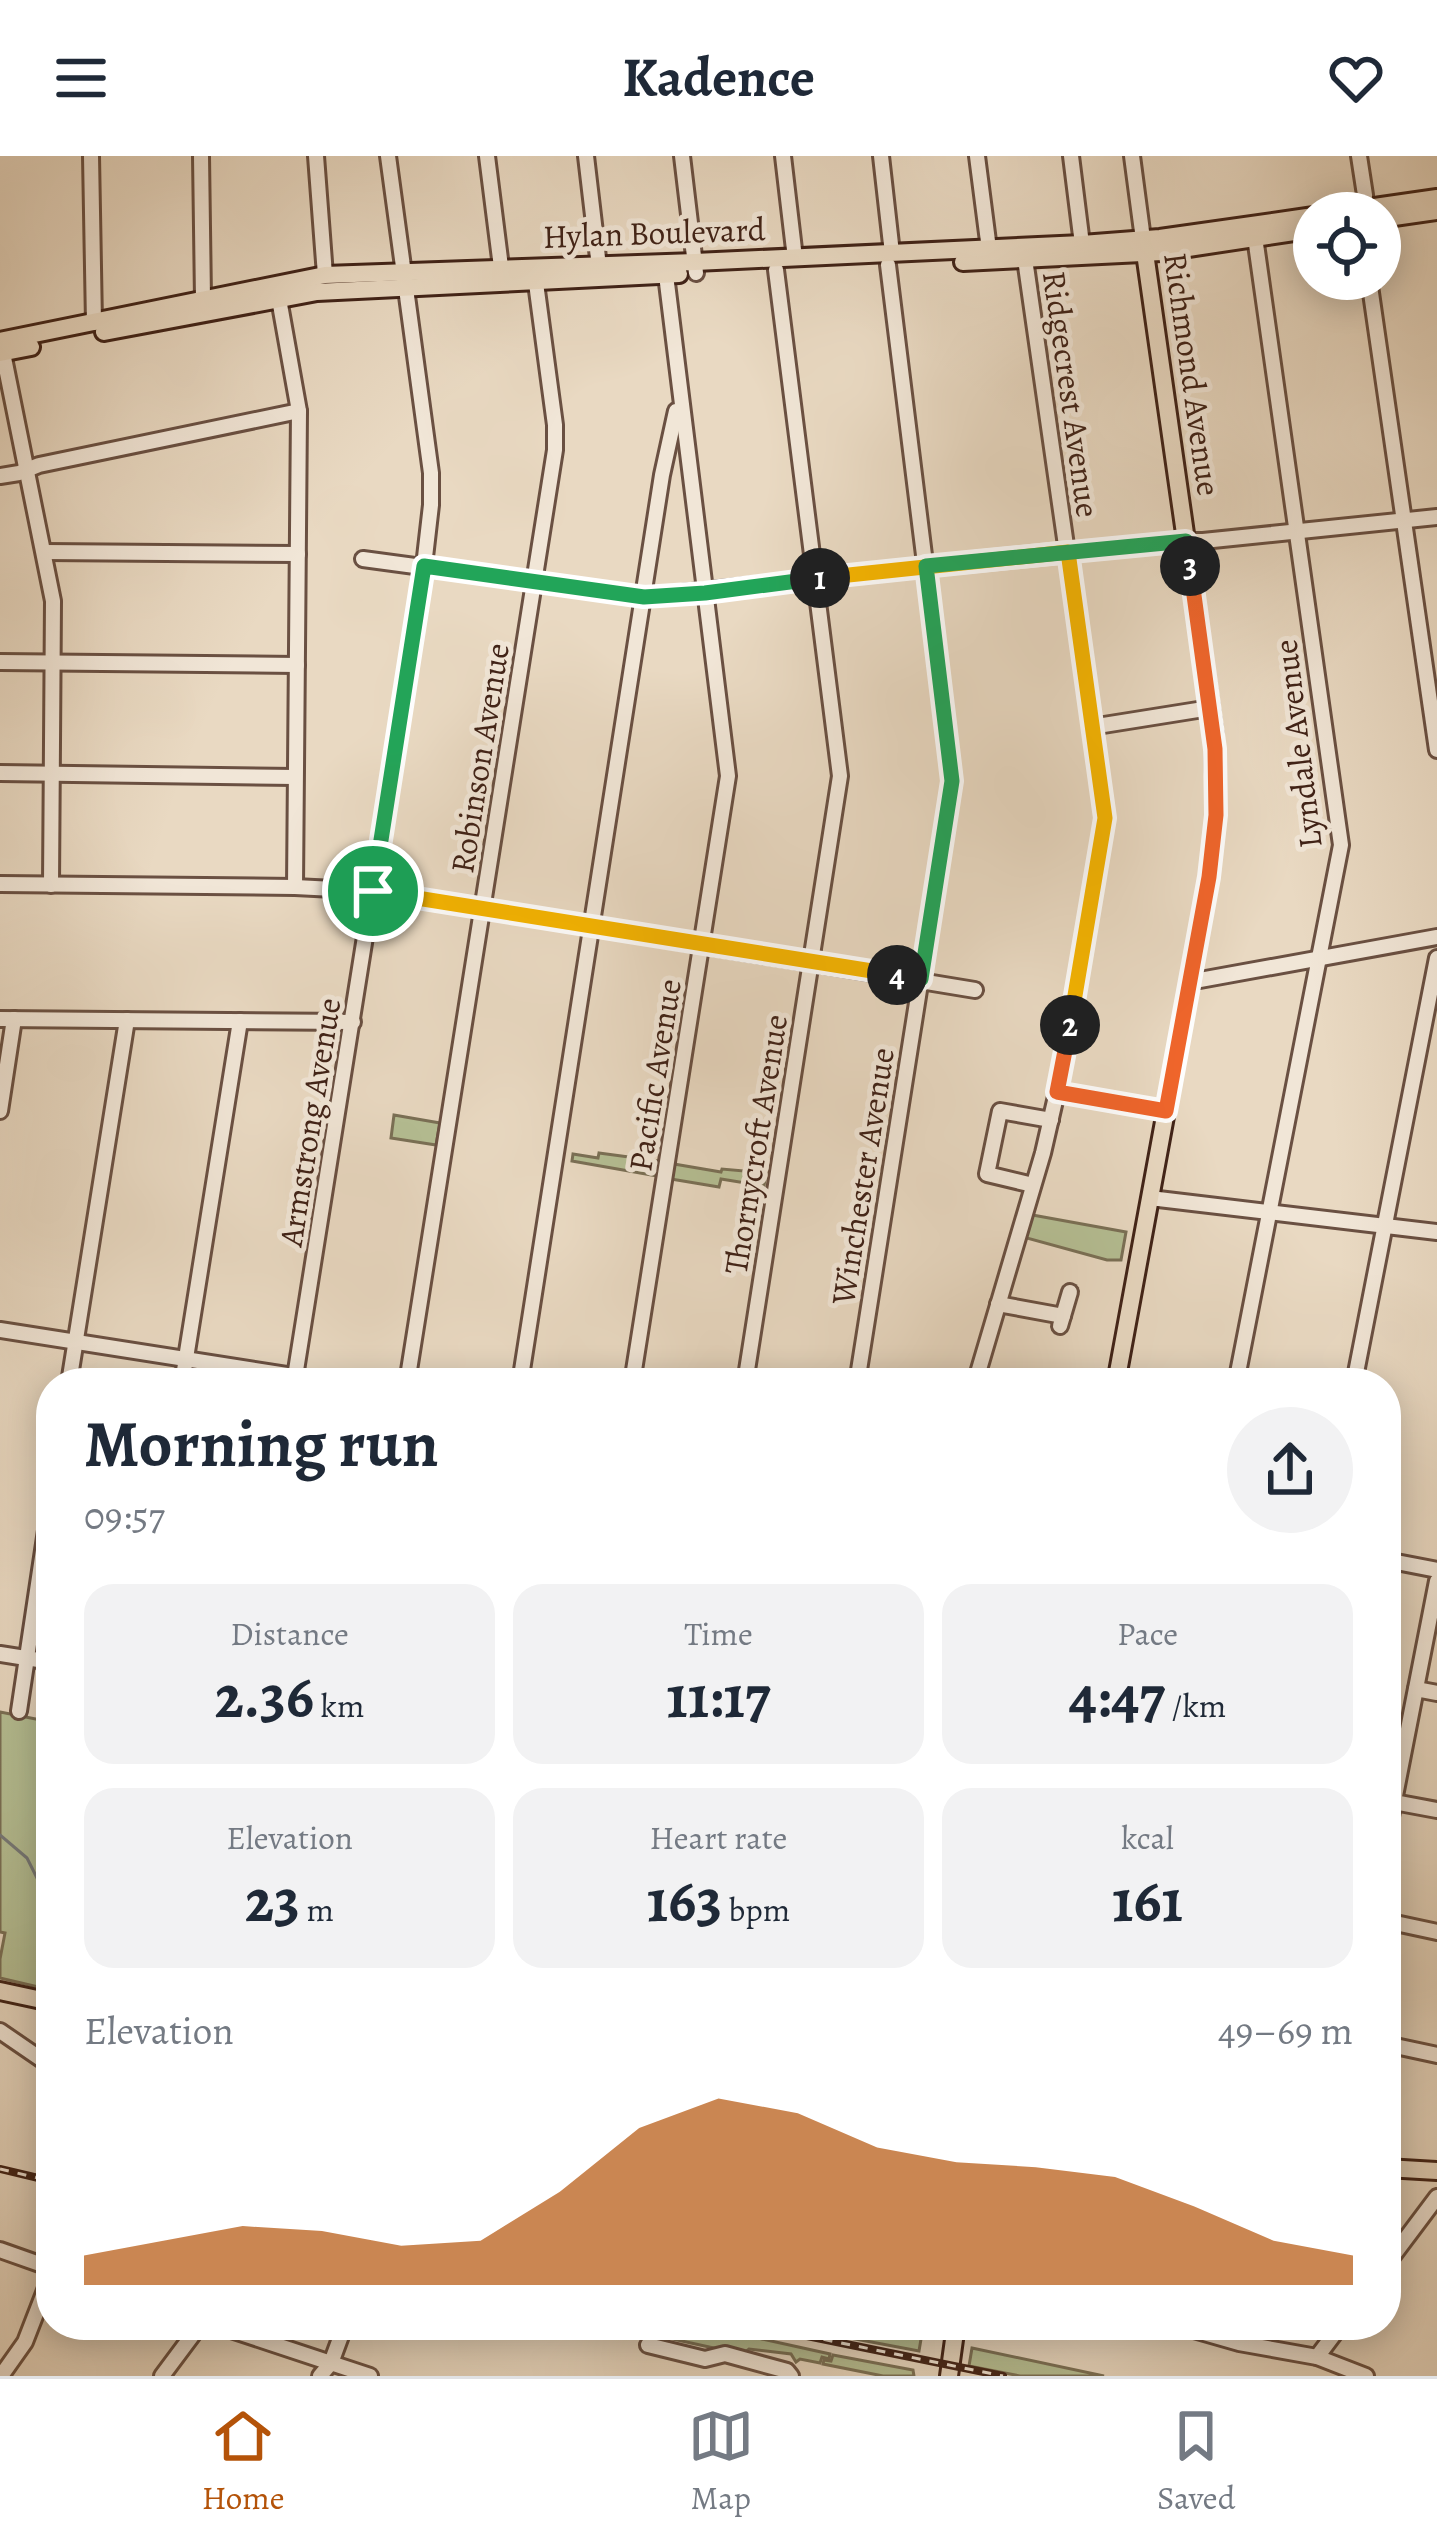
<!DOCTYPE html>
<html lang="en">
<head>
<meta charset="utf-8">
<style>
  :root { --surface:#fff; --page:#f2f2f3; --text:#1f2937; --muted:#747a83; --line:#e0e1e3; --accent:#b45309 }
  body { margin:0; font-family:Alegreya,serif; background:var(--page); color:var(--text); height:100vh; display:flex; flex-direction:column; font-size:45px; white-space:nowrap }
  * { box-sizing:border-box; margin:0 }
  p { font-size:39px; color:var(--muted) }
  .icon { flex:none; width:66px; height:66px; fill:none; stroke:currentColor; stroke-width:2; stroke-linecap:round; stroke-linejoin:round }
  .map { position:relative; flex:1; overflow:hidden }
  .panel { position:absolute; left:36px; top:1212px; width:1365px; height:972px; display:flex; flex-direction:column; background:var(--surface); border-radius:48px; box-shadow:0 6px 30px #0003 }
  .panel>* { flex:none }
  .tools { position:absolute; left:1293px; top:36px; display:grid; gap:24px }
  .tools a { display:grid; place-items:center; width:108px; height:108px; border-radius:50%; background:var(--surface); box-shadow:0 6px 30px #0003; font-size:60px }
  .pin { position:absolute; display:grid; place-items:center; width:102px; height:102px; color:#fff; margin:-51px; border:6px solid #fff; border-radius:50%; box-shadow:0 3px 12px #0007 }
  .km { position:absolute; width:60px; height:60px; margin:-30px; border-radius:50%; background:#222; color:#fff; font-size:33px; line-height:60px; text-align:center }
  .round { display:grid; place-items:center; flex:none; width:126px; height:126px; border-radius:63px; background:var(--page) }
  .summary { display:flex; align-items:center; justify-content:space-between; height:204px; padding:0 48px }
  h1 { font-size:66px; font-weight:700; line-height:90px }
  .metrics { display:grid; grid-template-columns:repeat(3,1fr); gap:18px; height:204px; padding:12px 48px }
  .metrics div { display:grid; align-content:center; border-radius:30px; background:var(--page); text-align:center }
  .metrics b { font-size:60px; font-weight:700 }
  .metrics small { font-size:33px; font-weight:400 }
  .metrics p { font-size:33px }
  .chart { height:336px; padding:24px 48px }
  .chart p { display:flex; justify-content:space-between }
  .chart svg { width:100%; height:216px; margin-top:12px; fill:var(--accent); opacity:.7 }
  header { display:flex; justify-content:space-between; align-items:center; height:156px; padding:0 48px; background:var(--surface); font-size:54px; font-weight:700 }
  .dock { display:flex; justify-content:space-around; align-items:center; height:168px; border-top:3px solid var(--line); background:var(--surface); font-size:33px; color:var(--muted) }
  .dock a { display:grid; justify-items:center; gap:6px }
  .dock .selected { color:var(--accent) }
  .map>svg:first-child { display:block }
</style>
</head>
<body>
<header><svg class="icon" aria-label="menu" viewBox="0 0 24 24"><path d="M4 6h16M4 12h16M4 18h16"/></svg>Kadence<svg class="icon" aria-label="heart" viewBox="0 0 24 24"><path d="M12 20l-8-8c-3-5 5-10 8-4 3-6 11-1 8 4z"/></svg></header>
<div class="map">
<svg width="1437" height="2220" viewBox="0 0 1437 2220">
  <rect width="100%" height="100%" fill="#e9d9c2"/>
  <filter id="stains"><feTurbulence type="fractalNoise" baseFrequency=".00167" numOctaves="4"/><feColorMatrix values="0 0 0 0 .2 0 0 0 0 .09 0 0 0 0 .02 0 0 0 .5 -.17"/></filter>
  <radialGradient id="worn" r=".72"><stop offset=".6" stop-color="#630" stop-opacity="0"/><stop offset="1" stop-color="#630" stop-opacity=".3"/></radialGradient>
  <g fill="#b5bf94" stroke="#7a7056" stroke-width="3">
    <polygon points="394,959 440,967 436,989 391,982"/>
    <polygon points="599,997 659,1005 657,1020 572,1005 573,998 598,1002"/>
    <polygon points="674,1008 721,1016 722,1013 766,1017 764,1030 721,1023 719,1031 671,1023"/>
    <polygon points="1027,1058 1126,1076 1121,1104 1107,1104 1023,1081"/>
    <polygon points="0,1556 51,1566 51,1834 0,1822 0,1803 5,1777 0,1776"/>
    <polygon points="596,2169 709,2169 762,2179 762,2183 830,2198 829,2203 822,2201 820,2207 800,2203 796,2206 791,2198 749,2193 743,2198 732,2196 650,2178 617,2175"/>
    <polygon points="781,2169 850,2169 881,2175 882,2172 918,2178 917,2182 921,2183 919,2195"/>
    <polygon points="972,2192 1104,2220 1020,2220 969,2210"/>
    <polygon points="833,2199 913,2214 914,2220 883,2220 823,2208 824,2204 831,2205"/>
  </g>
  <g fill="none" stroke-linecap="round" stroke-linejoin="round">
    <polyline stroke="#777b7b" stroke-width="3" points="0,1679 27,1702 38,1724 45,1726 51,1719"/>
    <g stroke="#6a5042" stroke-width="20">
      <g id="minor">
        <polyline points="91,0 94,167"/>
        <polyline points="201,0 203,143"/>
        <polyline points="316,0 325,119"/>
        <polyline points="487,0 501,111"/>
        <polyline points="586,0 600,119"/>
        <polyline points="682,0 696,117"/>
        <polyline points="783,0 795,102"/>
        <polyline points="881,0 892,97"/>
        <polyline points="977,0 989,93"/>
        <polyline points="1071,0 1082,88"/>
        <polyline points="1132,0 1143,83"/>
        <polyline points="1359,0 1365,39 1364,57"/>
        <polyline points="1369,123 1437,594"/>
        <polyline points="279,143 299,255 295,731"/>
        <polyline points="3,197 53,445 51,729"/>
        <polyline points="0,320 19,317 39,309 299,255"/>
        <polyline points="45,396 298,398"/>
        <polyline points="363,403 644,441 1172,385 1203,385 1437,361"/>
        <polyline points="0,506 297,509"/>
        <polyline points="1091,571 1210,552"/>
        <polyline points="0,617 295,621"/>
        <polyline points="0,728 295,731 373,735 975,834"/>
        <polyline points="1189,826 1437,781"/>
        <polyline points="0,863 353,866"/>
        <polyline points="1057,936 1165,955"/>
        <polyline points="0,955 14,863"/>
        <polyline points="1033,1029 987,1018 1000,955 1051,964"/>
        <polyline points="1150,1042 1437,1076"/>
        <polyline points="998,1148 1063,1160"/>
        <polyline points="1060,1170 1070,1136"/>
        <polyline points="0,1174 338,1227"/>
        <polyline points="69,1227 127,864"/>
        <polyline points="182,1227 240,865"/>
        <polyline points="294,1227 424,410 431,349 431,317 388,0"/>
        <polyline points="407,1227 555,294 555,269 536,127"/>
        <polyline points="520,1227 662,319 676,255"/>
        <polyline points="632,1227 728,620 666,119"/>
        <polyline points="745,1227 840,620 776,114"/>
        <polyline points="857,1227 952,625 888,109"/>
        <polyline points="975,1227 1043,997 1057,936 1105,662 1025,103"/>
        <polyline points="1236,1227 1341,689 1255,81"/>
        <polyline points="1354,1227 1437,802"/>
        <polyline points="1386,1404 1437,1414"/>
        <polyline points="0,1498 51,1506"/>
        <polyline points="1416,1533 1437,1537"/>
        <polyline points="19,1555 51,1341"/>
        <polyline points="1394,1646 1437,1654"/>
        <polyline points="1386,1686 1437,1425"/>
        <polyline points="1386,1765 1437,1776"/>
        <polyline points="0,1875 51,1910"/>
        <polyline points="1386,1888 1437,1899"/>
        <polyline points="0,2094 51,2112"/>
        <polyline points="1386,2109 1437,2041"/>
        <polyline points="216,2169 370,2220"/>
        <polyline points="1176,2169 1239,2187 1317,2201 1366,2220"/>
        <polyline points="648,2189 705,2203 725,2198 787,2215 791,2220"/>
        <polyline points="1317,2201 1341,2169"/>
        <polyline points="1,2220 25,2186 51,2119"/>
        <polyline points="162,2220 200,2169"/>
        <polyline points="320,2220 331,2207 345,2169"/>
      </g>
    </g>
    <g stroke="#402217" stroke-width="22">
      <g id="major">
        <polyline points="1333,57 1437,42"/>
        <polyline points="1380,63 1437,55"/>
        <polyline points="963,106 1162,96 1314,73"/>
        <polyline points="104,176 317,136 679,118"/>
        <polyline points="0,185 325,119 695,106 1082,88 1160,82 1314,60"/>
        <polyline points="0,197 31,191"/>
        <polyline points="1116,1227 1209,721 1216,659 1214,581 1144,90"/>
        <polyline points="0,1835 51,1846"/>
        <polyline points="1386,2012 1437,2015"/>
        <polyline points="949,2220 956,2169"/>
      </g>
    </g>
    <use href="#minor" stroke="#f1e6d7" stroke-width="14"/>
    <use href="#major" stroke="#e9d9c2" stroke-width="16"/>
    <g stroke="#402217" stroke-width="8">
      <g id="rail">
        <polyline points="0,2013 51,2025"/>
        <polyline points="723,2169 770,2179"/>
        <polyline points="753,2169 1003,2220"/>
      </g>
    </g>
    <use href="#rail" stroke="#f1e6d7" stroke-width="3" stroke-dasharray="9" stroke-linecap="butt"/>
  </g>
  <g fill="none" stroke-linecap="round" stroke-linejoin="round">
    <g stroke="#fff" stroke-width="24">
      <polyline id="split-1" points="373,735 424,410 644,441 705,437 820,422"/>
    </g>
    <g stroke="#fff" stroke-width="24">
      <polyline id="split-2" points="820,422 1068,396 1105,662 1070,869"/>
    </g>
    <g stroke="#fff" stroke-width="24">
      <polyline id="split-3" points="1070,869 1057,936 1166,955 1209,721 1216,659 1215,593 1190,410"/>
    </g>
    <g stroke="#fff" stroke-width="24">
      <polyline id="split-4" points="897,819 921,823 952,625 926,410 1186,385 1190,410"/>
    </g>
    <g stroke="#fff" stroke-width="24">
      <polyline id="split-5" points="373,735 897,819"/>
    </g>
    <use href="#split-1" stroke="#22a559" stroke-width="15"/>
    <use href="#split-2" stroke="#f5b400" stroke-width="15"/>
    <use href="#split-3" stroke="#f0652b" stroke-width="15"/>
    <use href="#split-4" stroke="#22a559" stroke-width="15"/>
    <use href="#split-5" stroke="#f5b400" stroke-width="15"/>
  </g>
  <g text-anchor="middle" stroke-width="10" stroke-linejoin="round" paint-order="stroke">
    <g font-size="33" fill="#402217" stroke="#f1e6d7">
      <text transform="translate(654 76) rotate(-2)" y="12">Hylan Boulevard</text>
      <text transform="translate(1193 218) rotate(82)" y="12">Richmond Avenue</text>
      <text transform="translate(1072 238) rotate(82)" y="12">Ridgecrest Avenue</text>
      <text transform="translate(1297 588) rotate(-97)" y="12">Lyndale Avenue</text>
      <text transform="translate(479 602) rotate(-81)" y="12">Robinson Avenue</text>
      <text transform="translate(654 919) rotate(-81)" y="12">Pacific Avenue</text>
      <text transform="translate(309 966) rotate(-81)" y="12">Armstrong Avenue</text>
      <text transform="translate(755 988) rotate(-81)" y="12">Thornycroft Avenue</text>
      <text transform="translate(862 1020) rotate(-81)" y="12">Winchester Avenue</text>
    </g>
  </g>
  <rect width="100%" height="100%" filter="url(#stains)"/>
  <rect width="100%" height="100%" fill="url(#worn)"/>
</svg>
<div class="tools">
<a><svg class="icon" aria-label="locate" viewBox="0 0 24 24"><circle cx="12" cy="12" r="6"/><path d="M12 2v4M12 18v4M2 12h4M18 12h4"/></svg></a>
</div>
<div class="pin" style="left:373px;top:735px;background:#1e9e55"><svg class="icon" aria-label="arrive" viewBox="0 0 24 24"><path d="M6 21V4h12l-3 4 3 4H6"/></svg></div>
<b class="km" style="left:820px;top:422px">1</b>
<b class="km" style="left:1070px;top:869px">2</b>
<b class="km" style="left:1190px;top:410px">3</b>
<b class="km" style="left:897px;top:819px">4</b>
<section class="panel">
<div class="summary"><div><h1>Morning run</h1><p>09:57</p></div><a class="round"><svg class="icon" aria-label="share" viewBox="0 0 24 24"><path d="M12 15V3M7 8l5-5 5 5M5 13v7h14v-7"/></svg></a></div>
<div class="metrics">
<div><p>Distance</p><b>2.36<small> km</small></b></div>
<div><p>Time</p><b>11:17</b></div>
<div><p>Pace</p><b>4:47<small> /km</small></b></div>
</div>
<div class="metrics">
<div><p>Elevation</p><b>23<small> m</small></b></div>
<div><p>Heart rate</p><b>163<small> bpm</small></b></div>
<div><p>kcal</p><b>161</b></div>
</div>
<div class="chart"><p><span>Elevation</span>49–69 m</p>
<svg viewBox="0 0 160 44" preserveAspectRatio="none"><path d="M0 44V38L10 35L20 32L30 33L40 36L50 35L60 25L70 12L80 6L90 9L100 16L110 19L120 20L130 22L140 28L150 35L160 38V44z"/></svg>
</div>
</section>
</div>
<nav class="dock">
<a class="selected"><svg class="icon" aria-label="home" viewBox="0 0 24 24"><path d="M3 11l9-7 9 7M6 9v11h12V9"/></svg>Home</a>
<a><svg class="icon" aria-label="map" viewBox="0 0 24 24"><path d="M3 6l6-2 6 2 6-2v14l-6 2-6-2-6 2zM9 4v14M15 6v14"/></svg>Map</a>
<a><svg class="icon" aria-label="saved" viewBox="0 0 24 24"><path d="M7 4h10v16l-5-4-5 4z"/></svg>Saved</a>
</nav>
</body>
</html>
